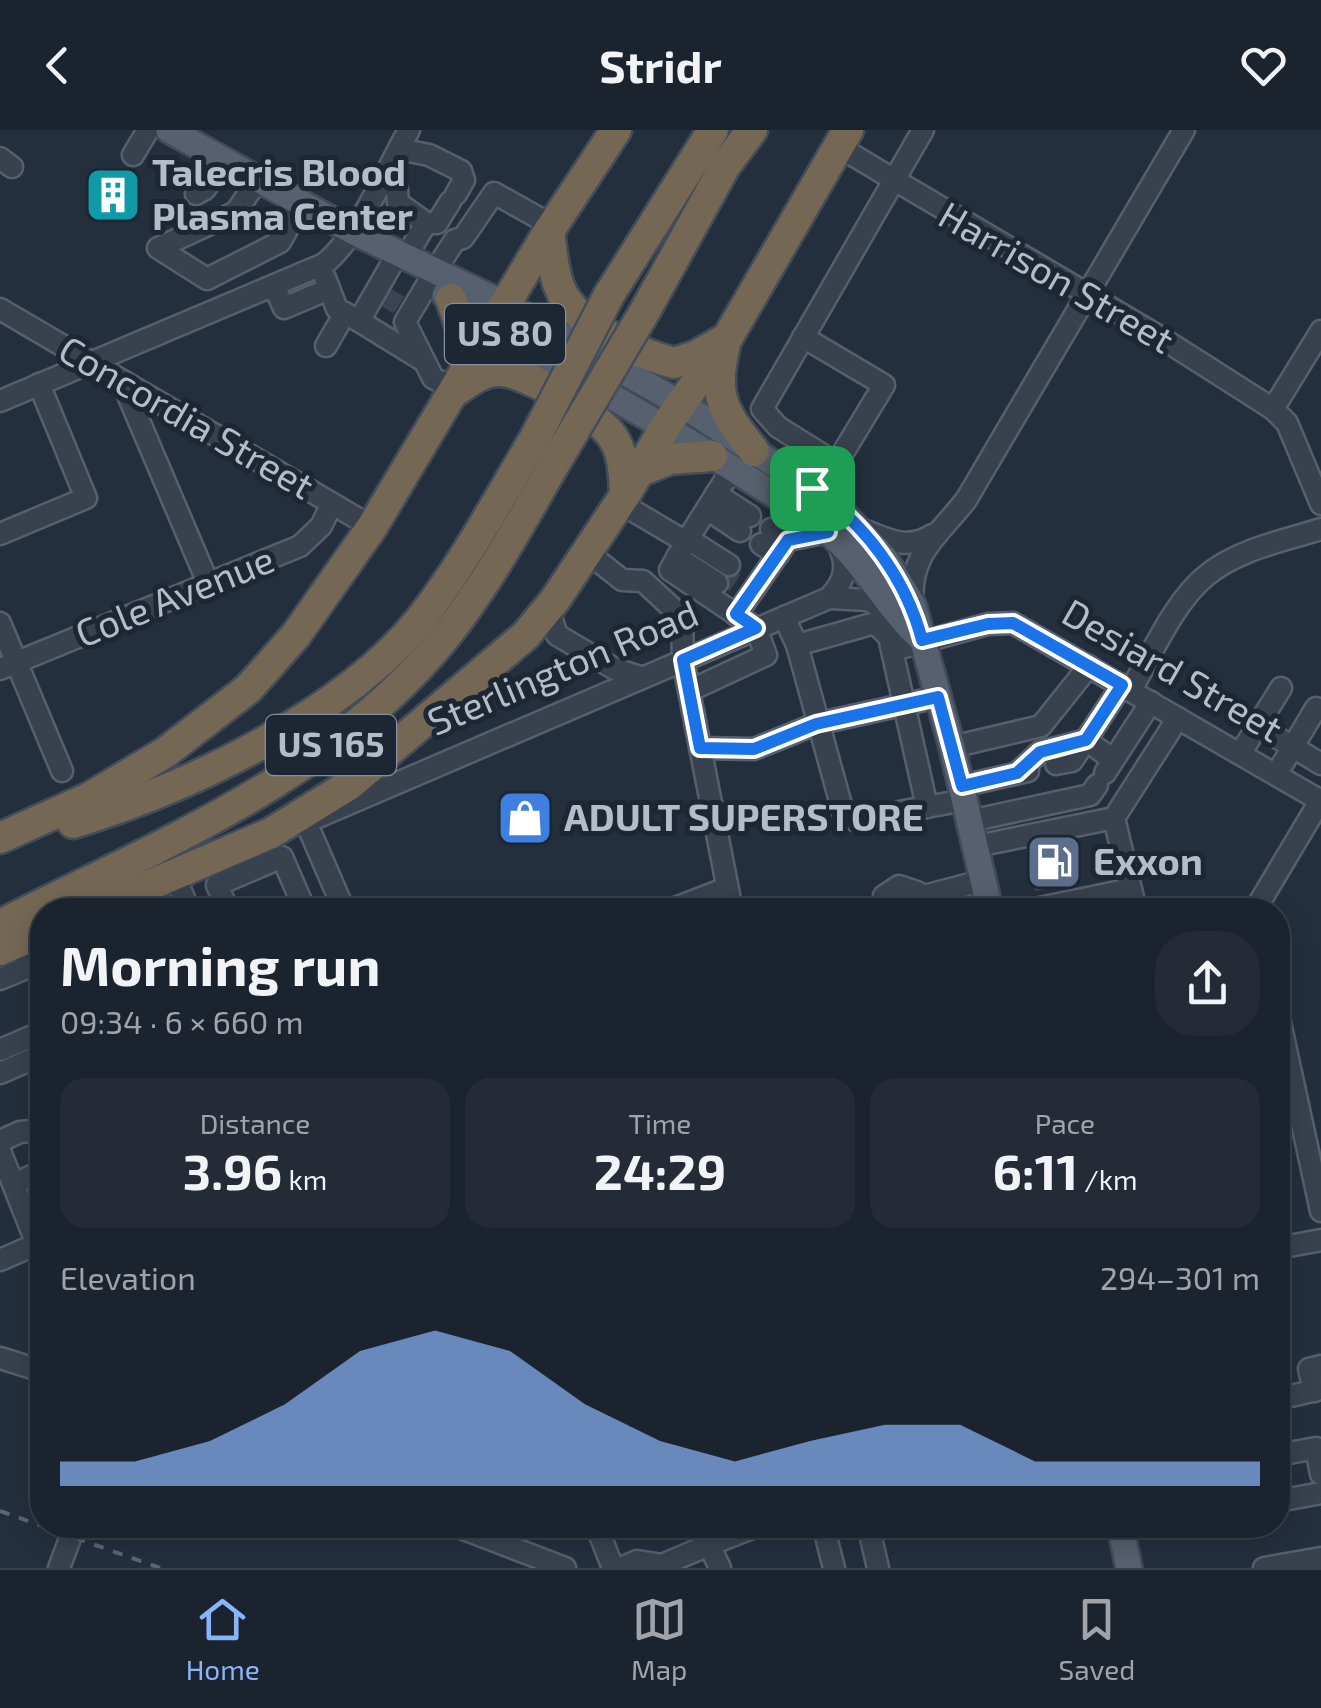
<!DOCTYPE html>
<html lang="en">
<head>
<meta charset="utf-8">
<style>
  :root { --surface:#1b232e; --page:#242b36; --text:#f1f3f6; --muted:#a0a4aa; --line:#39404a; --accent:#8ab4f8 }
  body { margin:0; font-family:"Exo 2",sans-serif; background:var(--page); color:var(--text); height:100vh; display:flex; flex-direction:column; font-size:38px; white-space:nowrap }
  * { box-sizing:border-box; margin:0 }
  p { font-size:32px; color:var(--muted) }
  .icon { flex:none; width:55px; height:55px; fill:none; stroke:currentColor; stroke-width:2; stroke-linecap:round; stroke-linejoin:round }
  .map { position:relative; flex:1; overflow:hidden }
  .details { position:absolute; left:30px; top:768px; width:1260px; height:640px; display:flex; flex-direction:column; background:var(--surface); border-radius:40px; box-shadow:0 5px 25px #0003,0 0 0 2px var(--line) }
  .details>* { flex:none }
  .pin { position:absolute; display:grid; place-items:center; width:85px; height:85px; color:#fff; margin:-42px; border-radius:20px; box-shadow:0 5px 15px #0006 }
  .round { display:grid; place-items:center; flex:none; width:105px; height:105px; border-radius:40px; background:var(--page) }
  .headline { display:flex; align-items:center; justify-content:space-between; height:170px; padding:0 30px }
  h1 { font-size:55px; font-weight:700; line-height:75px }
  .stats { display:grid; grid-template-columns:repeat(3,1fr); gap:15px; height:170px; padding:10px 30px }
  .stats div { display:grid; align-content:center; border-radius:25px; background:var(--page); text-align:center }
  .stats b { font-size:50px; font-weight:700 }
  .stats small { font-size:28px; font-weight:400 }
  .stats p { font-size:28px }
  .chart { height:280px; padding:20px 30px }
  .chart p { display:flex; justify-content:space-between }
  .chart svg { width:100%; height:180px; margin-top:10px; fill:var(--accent); opacity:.7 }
  header { display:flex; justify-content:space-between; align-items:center; height:130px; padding:0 30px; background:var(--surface); font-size:45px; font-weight:700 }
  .tabs { display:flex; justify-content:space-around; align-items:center; height:140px; border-top:2px solid var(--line); background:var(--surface); font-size:28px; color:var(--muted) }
  .tabs a { display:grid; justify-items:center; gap:5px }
  .tabs .on { color:var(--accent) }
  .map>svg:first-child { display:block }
</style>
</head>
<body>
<header><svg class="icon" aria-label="back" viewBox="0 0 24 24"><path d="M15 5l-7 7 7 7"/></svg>Stridr<svg class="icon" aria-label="heart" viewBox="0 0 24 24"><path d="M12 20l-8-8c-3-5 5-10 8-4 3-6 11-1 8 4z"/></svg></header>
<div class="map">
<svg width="1321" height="1438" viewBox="0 0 1321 1438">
  <rect width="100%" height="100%" fill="#242f3e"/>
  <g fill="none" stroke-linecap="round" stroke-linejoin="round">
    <g stroke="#3a4453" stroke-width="20" stroke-dasharray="20 10" stroke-linecap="butt">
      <polyline points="384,166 399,175"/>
      <polyline points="723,445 735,453"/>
      <polyline points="1064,711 1071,753"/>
      <polyline points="1036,718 1045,759"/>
    </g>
    <g stroke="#565f6c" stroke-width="25">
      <g id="minor">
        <polyline points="839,17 1160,207 1273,279 1287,293 1321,374"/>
        <polyline points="399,19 429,25 461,41 464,50 456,64"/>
        <polyline points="133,25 148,0"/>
        <polyline points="0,28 12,37"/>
        <polyline points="258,49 236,82 158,118 207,149 280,112 302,73"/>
        <polyline points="381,49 397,59 398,73 426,93 406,127"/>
        <polyline points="196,64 205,59 224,31"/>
        <polyline points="426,93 437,93 450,72"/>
        <polyline points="394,130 359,191 424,231"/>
        <polyline points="435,141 455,110 463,108 494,63 553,96"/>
        <polyline points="325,148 337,179 359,191"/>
        <polyline points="428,153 405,192 433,248 457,260"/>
        <polyline points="274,156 284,178 329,159"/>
        <polyline points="0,179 372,397"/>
        <polyline points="803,207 884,255 841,326 831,330"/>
        <polyline points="326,216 345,183"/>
        <polyline points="122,251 208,453"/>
        <path d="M0,271L324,134C359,106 386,40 409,0"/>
        <polyline points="1273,279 1321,201"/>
        <polyline points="716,364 750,386"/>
        <polyline points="620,373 686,412 670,440 756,498 766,525 689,561"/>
        <polyline points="707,379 740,401"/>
        <polyline points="797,381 831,330 778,297 762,279 923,0"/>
        <polyline points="771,399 788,410"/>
        <path d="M861,399C886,409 908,421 932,405"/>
        <polyline points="0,404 86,368 39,254"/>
        <polyline points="688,409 729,435"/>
        <polyline points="686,412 732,339"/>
        <polyline points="761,414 778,425"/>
        <polyline points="587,422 622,450 643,451 682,487 683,530 732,780"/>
        <polyline points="677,427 717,453"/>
        <path d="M829,468C846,450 849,435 837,412"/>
        <polyline points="554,472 550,484 557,505 615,539 640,547"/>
        <path d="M913,475C908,424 938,406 966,370L1184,0"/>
        <polyline points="736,485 788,410 828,402"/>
        <polyline points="784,487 797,515 843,682 854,690 965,670"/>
        <polyline points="0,493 62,641"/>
        <polyline points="797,515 875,493 889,507 927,677"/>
        <polyline points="893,520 988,494 1013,493 1321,671"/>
        <polyline points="0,539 300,416 321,396 332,374"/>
        <path d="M1131,560C1151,525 1175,470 1207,445C1239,419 1283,411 1321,399"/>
        <polyline points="1258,596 1321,634"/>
        <polyline points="952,617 1041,596 1089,536"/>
        <polyline points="700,618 754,619 816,594 938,567"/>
        <polyline points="1240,624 1281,558"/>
        <polyline points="1056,634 1072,631 1122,555"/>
        <polyline points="1017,643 1040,622 1086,610 1113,630"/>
        <polyline points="1105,643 1151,572"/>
        <polyline points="1276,645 1316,578"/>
        <polyline points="961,656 1028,641"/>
        <polyline points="318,687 829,468 868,470 894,486"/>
        <polyline points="1114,688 1136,780"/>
        <polyline points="970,691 1090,665 1097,655"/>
        <polyline points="306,692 344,780"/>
        <polyline points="977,716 1114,688 1178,588"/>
        <polyline points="174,744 189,780"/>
        <polyline points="920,767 985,750"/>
        <polyline points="228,780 217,755 282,727 305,780"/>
        <polyline points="670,780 727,758"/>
        <polyline points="882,780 884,766 899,756 917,762 922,780"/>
        <polyline points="1030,780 1131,759"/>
        <polyline points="1255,780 1320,671"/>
        <polyline points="0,849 29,837 20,812"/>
        <polyline points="1278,883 1321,1081"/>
        <polyline points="0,920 42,902"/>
        <polyline points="0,943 42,925"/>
        <polyline points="0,1011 20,1002 42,1000"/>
        <polyline points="0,1021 42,1127"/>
        <polyline points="14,1054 42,1041"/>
        <polyline points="1278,1118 1321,1110"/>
        <polyline points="0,1130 37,1114"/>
        <polyline points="0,1228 42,1241"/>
        <polyline points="1314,1261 1309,1239 1321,1236"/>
        <polyline points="1278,1269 1321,1259"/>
        <polyline points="1278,1325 1316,1318 1321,1344"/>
        <polyline points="1278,1371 1321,1363"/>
        <polyline points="453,1395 565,1438"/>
        <polyline points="596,1395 613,1438"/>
        <polyline points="823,1395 834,1438"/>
        <polyline points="868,1395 878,1438"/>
        <polyline points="1121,1400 1146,1395"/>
        <polyline points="709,1415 760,1395"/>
        <polyline points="59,1438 75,1395"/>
        <polyline points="621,1438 637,1431 662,1435 709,1415 720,1438"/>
        <polyline points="1264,1438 1321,1428"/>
      </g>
    </g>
    <g stroke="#414a57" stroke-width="30">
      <g id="major">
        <polyline points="169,0 352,101 506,175 681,274 832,371 884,427 913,475 952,617 990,780"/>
        <path d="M445,165C536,226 634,277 727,335C761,357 797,377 829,403C865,433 885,475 919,507"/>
        <polyline points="1120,1395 1129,1438"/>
      </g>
    </g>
    <g stroke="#434c59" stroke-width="35">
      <g id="highway">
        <path d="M549,101C552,121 553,146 562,163C579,196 639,224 674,233L696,226L722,211"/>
        <polyline points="609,165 713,0"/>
        <polyline points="451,169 468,217 466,243"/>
        <polyline points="645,181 725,36 752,0"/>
        <path d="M725,215C712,266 723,282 754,321"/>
        <path d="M457,260C470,251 483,241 499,241C524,240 598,285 612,306C624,323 624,345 625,365"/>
        <polyline points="640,341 670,329 712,326"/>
        <path d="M73,693C188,658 343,585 420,490C464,434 498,370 535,308"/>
        <polyline points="0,708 89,668 166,622 248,559 296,505 372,397 549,101 616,0"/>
        <polyline points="92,780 271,703 349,655 526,505 555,470 625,365 665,297 728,207 848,0"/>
        <path d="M0,795C157,716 330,648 444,508C490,451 525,384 562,321"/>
        <polyline points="0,820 42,802"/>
      </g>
    </g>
    <use href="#minor" stroke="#38414e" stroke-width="20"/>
    <use href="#major" stroke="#56606e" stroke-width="25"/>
    <use href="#highway" stroke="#746855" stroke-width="30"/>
    <polyline stroke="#5a6575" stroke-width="4" stroke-dasharray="10 10" stroke-linecap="butt" points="0,1381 160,1438"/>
    <g stroke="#434c59" stroke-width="35" stroke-linecap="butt">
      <g id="highway-bridge">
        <polyline points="535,308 609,165"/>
        <polyline points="562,321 645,181"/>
      </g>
    </g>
    <use href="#highway-bridge" stroke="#746855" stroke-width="30"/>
  </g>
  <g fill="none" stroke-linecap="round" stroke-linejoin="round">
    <g stroke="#fff" stroke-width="20">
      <path id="route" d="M812,358C865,393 906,449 922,510L988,494L1013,493L1122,555L1086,610L1040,622L1017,643L962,656L938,567L816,594L754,619L700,618L683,530L756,498L736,484L788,410L828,402L797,380Z"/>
    </g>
    <use href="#route" stroke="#1a73e8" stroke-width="12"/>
  </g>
  <defs>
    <g id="building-square" transform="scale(2.875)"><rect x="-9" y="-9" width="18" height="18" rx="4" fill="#0f9aa8" stroke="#1d2633"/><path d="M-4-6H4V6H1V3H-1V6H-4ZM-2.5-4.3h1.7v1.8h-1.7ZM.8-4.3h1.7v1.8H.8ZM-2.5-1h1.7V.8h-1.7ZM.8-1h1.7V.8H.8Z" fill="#fff"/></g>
    <g id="shop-square" transform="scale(2.875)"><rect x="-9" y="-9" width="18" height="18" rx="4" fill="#3f7fe0" stroke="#1d2633"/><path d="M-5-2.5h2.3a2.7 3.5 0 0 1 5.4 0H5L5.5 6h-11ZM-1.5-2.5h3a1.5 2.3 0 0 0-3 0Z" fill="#fff"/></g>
    <g id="fuel-square" transform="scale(2.875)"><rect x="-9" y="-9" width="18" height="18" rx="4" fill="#5c6f8a" stroke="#1d2633"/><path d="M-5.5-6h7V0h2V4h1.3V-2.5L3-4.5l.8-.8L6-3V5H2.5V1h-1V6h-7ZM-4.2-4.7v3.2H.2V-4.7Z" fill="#fff"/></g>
  </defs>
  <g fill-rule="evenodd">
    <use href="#building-square" x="113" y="65"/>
    <use href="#shop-square" x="525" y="688"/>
    <use href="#fuel-square" x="1054" y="732"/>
  </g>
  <g text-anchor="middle" stroke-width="10" stroke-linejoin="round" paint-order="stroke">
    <g fill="#1d2633" stroke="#878f9c" stroke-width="2.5">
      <rect x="445" y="174" width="120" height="60" rx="8"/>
      <rect x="266" y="585" width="130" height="60" rx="8"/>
    </g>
    <g font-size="35" font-weight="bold" fill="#b4bcc9">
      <text x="505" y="216">US 80</text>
      <text x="331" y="627">US 165</text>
    </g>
    <g font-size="38" font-weight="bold" fill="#b4bcc9" stroke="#1d2633" text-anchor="start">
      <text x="152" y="56">Talecris Blood<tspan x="152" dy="44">Plasma Center</tspan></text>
      <text x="564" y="701">ADULT SUPERSTORE</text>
      <text x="1093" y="745">Exxon</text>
    </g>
    <g font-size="38" fill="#b4bcc9" stroke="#1d2633">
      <text transform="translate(1056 148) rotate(30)" y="13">Harrison Street</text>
      <text transform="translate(186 288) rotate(30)" y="13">Concordia Street</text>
      <text transform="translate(175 467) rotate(-22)" y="13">Cole Avenue</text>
      <text transform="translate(563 538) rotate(-23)" y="13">Sterlington Road</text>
      <text transform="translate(1172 541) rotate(30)" y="13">Desiard Street</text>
    </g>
  </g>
</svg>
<div class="pin" style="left:812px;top:358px;background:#1e9e55"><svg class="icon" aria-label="arrive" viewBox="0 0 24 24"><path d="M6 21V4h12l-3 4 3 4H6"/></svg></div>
<section class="details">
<div class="headline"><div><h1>Morning run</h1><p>09:34 · 6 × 660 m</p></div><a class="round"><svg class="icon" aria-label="share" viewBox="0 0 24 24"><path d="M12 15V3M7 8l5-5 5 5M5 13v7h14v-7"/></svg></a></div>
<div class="stats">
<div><p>Distance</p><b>3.96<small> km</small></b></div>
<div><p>Time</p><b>24:29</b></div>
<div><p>Pace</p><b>6:11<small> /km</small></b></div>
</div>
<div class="chart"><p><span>Elevation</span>294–301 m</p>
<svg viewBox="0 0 160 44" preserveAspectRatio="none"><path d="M0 44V38L10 38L20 33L30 24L40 11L50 6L60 11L70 24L80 33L90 38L100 33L110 29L120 29L130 38L140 38L150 38L160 38V44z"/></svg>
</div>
</section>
</div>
<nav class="tabs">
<a class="on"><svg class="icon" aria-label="home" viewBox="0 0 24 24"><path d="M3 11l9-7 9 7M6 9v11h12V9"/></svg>Home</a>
<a><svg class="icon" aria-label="map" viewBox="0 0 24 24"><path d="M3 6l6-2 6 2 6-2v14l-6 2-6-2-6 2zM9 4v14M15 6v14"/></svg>Map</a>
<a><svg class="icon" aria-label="saved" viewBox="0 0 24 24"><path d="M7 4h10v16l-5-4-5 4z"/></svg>Saved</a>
</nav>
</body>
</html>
